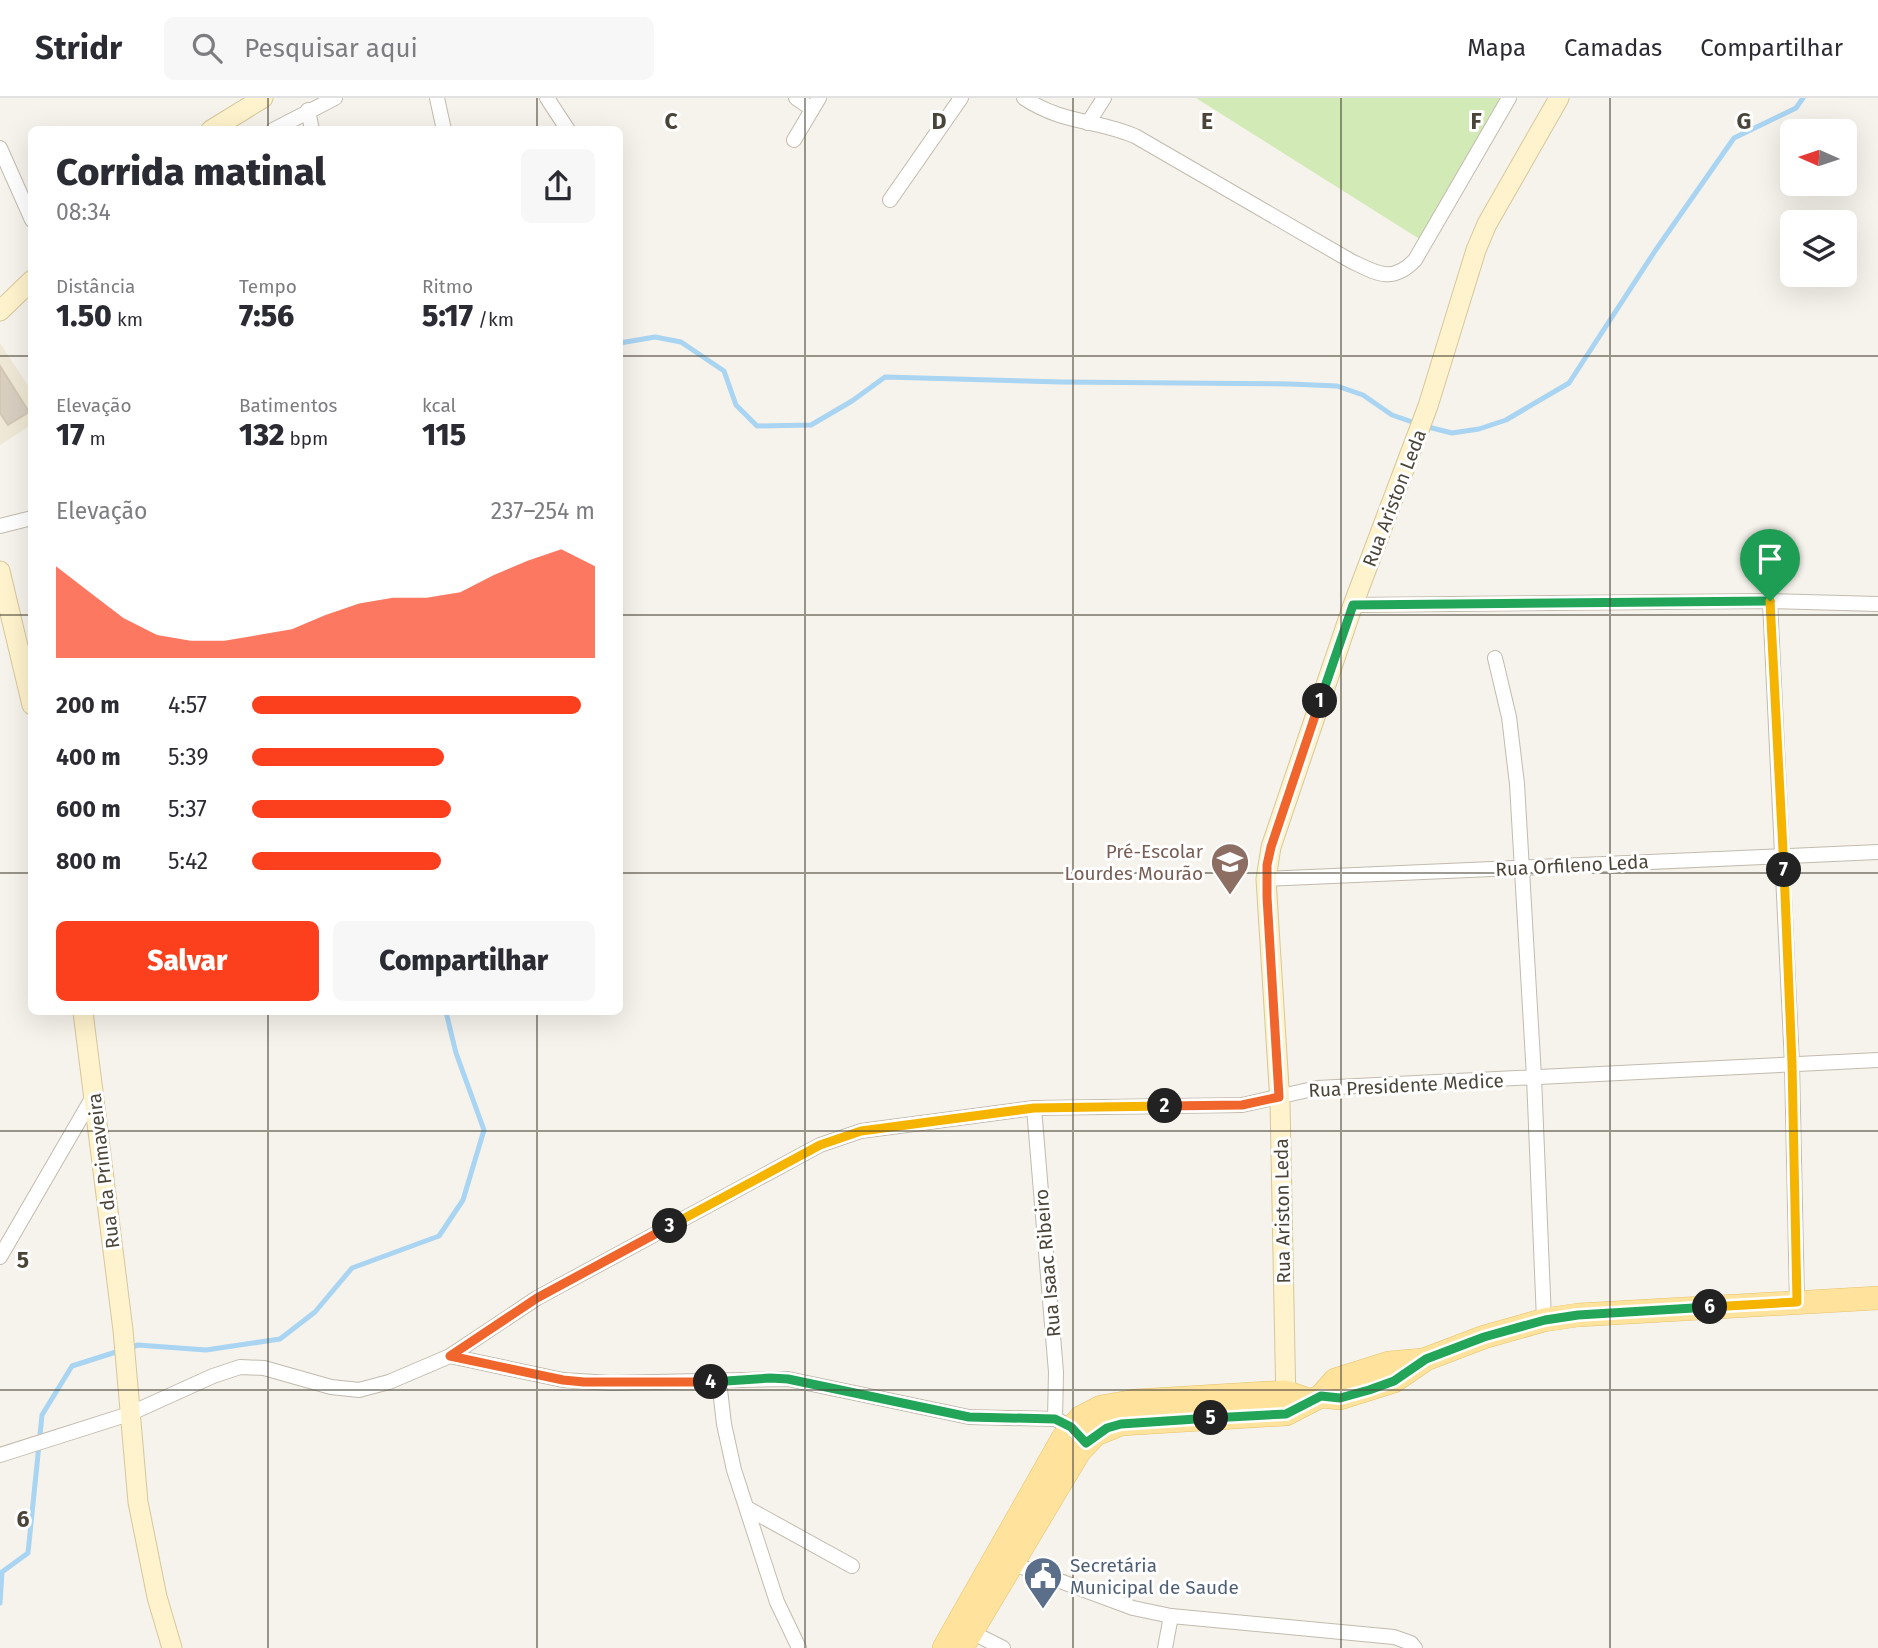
<!DOCTYPE html>
<html lang="pt">
<head>
<meta charset="utf-8">
<style>
  :root { --surface:#fff; --page:#f7f7f7; --text:#2b2b33; --muted:#7c7c81; --line:#e1e1e2; --accent:#fc3f1d }
  body { margin:0; font-family:"Fira Sans",sans-serif; background:var(--page); color:var(--text); height:100vh; display:flex; flex-direction:column; font-size:26px; white-space:nowrap }
  * { box-sizing:border-box; margin:0 }
  p { font-size:23px; color:var(--muted) }
  .icon { flex:none; width:38px; height:38px; fill:none; stroke:currentColor; stroke-width:2; stroke-linecap:round; stroke-linejoin:round }
  .map { position:relative; flex:1; overflow:hidden }
  .drawer { position:absolute; left:28px; top:28px; width:595px; height:889px; display:flex; flex-direction:column; background:var(--surface); border-radius:10px; box-shadow:0 7px 28px #0002 }
  .drawer>* { flex:none }
  .needle { width:46px; rotate:273deg }
  .buttons { position:absolute; left:1780px; top:21px; display:grid; gap:14px }
  .buttons a { display:grid; place-items:center; width:77px; height:77px; border-radius:10px; background:var(--surface); box-shadow:0 7px 28px #0002; font-size:35px }
  .pin { position:absolute; display:grid; place-items:center; width:60px; height:60px; color:#fff; margin:-72px -30px; border-radius:50% 50% 50% 0; rotate:-45deg; box-shadow:0 0 7px #0007 }
  .pin .icon { rotate:45deg }
  .km { position:absolute; width:35px; height:35px; margin:-18px; border-radius:50%; background:#222; color:#fff; font-size:19px; line-height:35px; text-align:center }
  .round { display:grid; place-items:center; flex:none; width:74px; height:74px; border-radius:10px; background:var(--page) }
  .headline { display:flex; align-items:center; justify-content:space-between; height:119px; padding:0 28px }
  h1 { font-size:38px; font-weight:800; line-height:52px }
  .figures { display:grid; grid-template-columns:repeat(3,1fr); gap:10px; height:119px; padding:7px 28px }
  .figures div { display:grid; align-content:center }
  .figures b { font-size:30px; font-weight:800 }
  .figures small { font-size:19px; font-weight:400 }
  .figures p { font-size:19px }
  .chart { height:196px; padding:14px 28px }
  .chart p { display:flex; justify-content:space-between }
  .chart svg { width:100%; height:126px; margin-top:7px; fill:var(--accent); opacity:.7 }
  .action { display:flex; gap:14px; margin-top:auto; padding:14px 28px }
  .action a { flex:1; height:80px; border-radius:10px; background:var(--accent); color:#fff; font-size:28px; font-weight:800; line-height:80px; text-align:center }
  .action a+a { background:var(--page); color:var(--text) }
  ul { padding:0 28px; list-style:none; font-size:23px }
  li { display:grid; grid-template-columns:112px 84px 1fr; align-items:center; height:52px }
  li i { height:18px; border-radius:9px; background:var(--accent) }
  header { display:flex; align-items:center; gap:42px; box-sizing:border-box; height:98px; padding:0 35px; background:var(--surface); border-bottom:2px solid var(--line) }
  header strong { font-size:33px }
  nav { display:flex; gap:38px; margin-inline-start:auto; font-size:24px }
  .search { width:490px; height:63px; background:var(--page); display:flex; align-items:center; gap:18px; box-sizing:border-box; padding:0 24px; border-radius:10px; color:var(--muted); font-size:26px }
  .map>svg:first-child { display:block }
</style>
</head>
<body>
<header>
<strong>Stridr</strong>
<div class="search"><svg class="icon" aria-label="search" viewBox="0 0 24 24"><circle cx="10" cy="10" r="6"/><path d="M15 15l6 6"/></svg>Pesquisar aqui</div>
<nav><a>Mapa</a><a>Camadas</a><a>Compartilhar</a></nav>
</header>
<div class="map">
<svg width="1878" height="1550" viewBox="0 0 1878 1550">
  <rect width="100%" height="100%" fill="#f6f3ec"/>
  <polygon fill="#efe8d6" points="0,245 32,294 31,327 0,347"/>
  <polygon fill="#d2eab5" points="1196,0 1510,0 1421,142"/>
  <g fill="none" stroke-linecap="round" stroke-linejoin="round">
    <g stroke="#a9d4f2" stroke-width="5">
      <polyline points="620,245 655,239 681,244 724,273 736,307 757,328 811,327 852,303 885,279 1061,284 1290,286 1337,288 1363,297 1392,317 1424,328 1452,335 1479,331 1506,322 1569,285 1655,153 1734,40 1796,10 1803,0"/>
      <polyline points="0,1505 2,1474 28,1455 42,1317 72,1268 138,1247 206,1252 280,1241 315,1214 352,1170 439,1138 463,1102 484,1032 456,955 446,914"/>
    </g>
  </g>
  <polygon fill="#d8cfc1" stroke="#d3c7b4" stroke-width="2" points="0,268 29,314 8,327 0,315"/>
  <g fill="none" stroke-linecap="round" stroke-linejoin="round">
    <g stroke="#c2bbae" stroke-width="16">
      <g id="street">
        <polyline points="437,0 444,32"/>
        <polyline points="547,0 568,32"/>
        <polyline points="796,0 812,11"/>
        <path d="M1024,0C1063,26 1095,21 1135,38L1351,163C1376,175 1392,186 1415,162L1509,0"/>
        <polyline points="308,12 312,32"/>
        <polyline points="1088,25 1104,0"/>
        <polyline points="273,32 335,0"/>
        <polyline points="794,42 819,0"/>
        <polyline points="0,50 32,122"/>
        <polyline points="890,102 961,0"/>
        <polyline points="0,428 32,420"/>
        <polyline points="1770,503 1792,966 1797,1204"/>
        <polyline points="1353,507 1770,503 1878,506"/>
        <polyline points="1495,560 1509,619 1517,686 1534,979 1544,1222"/>
        <polyline points="1266,781 1878,754"/>
        <polyline points="1034,1010 1056,1274 1055,1321"/>
        <polyline points="0,1159 94,997"/>
        <polyline points="450,1258 537,1200 820,1047 861,1033 1034,1010 1242,1007 1317,990 1878,962"/>
        <polyline points="719,1283 724,1326 734,1372 777,1504 799,1550"/>
        <polyline points="0,1357 129,1316 213,1278 240,1269 264,1270 331,1289 359,1292 389,1284 450,1258 563,1282 611,1285 788,1281 969,1319 1055,1321 1071,1329 1077,1335"/>
        <polyline points="747,1410 852,1468"/>
        <polyline points="1011,1465 1133,1510 1171,1518 1394,1539 1411,1545 1415,1550"/>
        <polyline points="971,1534 1003,1550"/>
        <polyline points="1165,1550 1171,1518"/>
      </g>
    </g>
    <g stroke="#d6c79b" stroke-width="21">
      <g id="secondary">
        <polyline points="211,32 263,0"/>
        <polyline points="0,213 32,182"/>
        <polyline points="0,473 32,607"/>
        <polyline points="83,914 123,1232 138,1404 157,1499 172,1550"/>
        <polyline points="1286,1308 1280,1005 1266,781 1271,749 1353,507 1428,308 1476,152 1487,126 1559,0"/>
      </g>
    </g>
    <g stroke="#e6c16a" stroke-width="24">
      <g id="primary">
        <polyline points="1321,1298 1335,1282 1389,1265 1423,1262"/>
        <polyline points="944,1550 1063,1340 1080,1320 1101,1309 1135,1303 1286,1294 1309,1302"/>
        <polyline points="962,1550 1079,1354 1096,1336 1121,1326 1286,1316 1321,1298 1340,1300 1394,1283 1426,1261 1484,1239 1544,1222 1578,1217 1878,1200"/>
      </g>
    </g>
    <use href="#street" stroke="#fff" stroke-width="14"/>
    <use href="#secondary" stroke="#fff3cd" stroke-width="19"/>
    <use href="#primary" stroke="#ffe39c" stroke-width="23"/>
  </g>
  <g fill="none" stroke-linecap="round" stroke-linejoin="round">
    <g stroke="#fff" stroke-width="14">
      <polyline id="split-1" points="1320,603 1353,507 1770,503"/>
    </g>
    <g stroke="#fff" stroke-width="14">
      <polyline id="split-2" points="1165,1008 1242,1007 1279,999 1267,799 1267,767 1271,749 1320,603"/>
    </g>
    <g stroke="#fff" stroke-width="14">
      <polyline id="split-3" points="670,1128 820,1047 861,1033 1034,1010 1165,1008"/>
    </g>
    <g stroke="#fff" stroke-width="14">
      <polyline id="split-4" points="670,1128 537,1200 450,1258 563,1282 584,1284 711,1284"/>
    </g>
    <g stroke="#fff" stroke-width="14">
      <polyline id="split-5" points="711,1284 770,1280 788,1281 969,1319 1055,1321 1071,1329 1086,1345 1107,1330 1121,1326 1211,1320"/>
    </g>
    <g stroke="#fff" stroke-width="14">
      <polyline id="split-6" points="1211,1320 1286,1316 1321,1298 1340,1300 1369,1292 1394,1283 1426,1261 1484,1239 1545,1222 1578,1217 1710,1209"/>
    </g>
    <g stroke="#fff" stroke-width="14">
      <polyline id="split-7" points="1710,1209 1797,1204 1792,966 1784,772"/>
    </g>
    <g stroke="#fff" stroke-width="14">
      <polyline id="split-8" points="1770,503 1784,772"/>
    </g>
    <use href="#split-1" stroke="#22a559" stroke-width="9"/>
    <use href="#split-2" stroke="#f0652b" stroke-width="9"/>
    <use href="#split-3" stroke="#f5b400" stroke-width="9"/>
    <use href="#split-4" stroke="#f0652b" stroke-width="9"/>
    <use href="#split-5" stroke="#22a559" stroke-width="9"/>
    <use href="#split-6" stroke="#22a559" stroke-width="9"/>
    <use href="#split-7" stroke="#f5b400" stroke-width="9"/>
    <use href="#split-8" stroke="#f5b400" stroke-width="9"/>
  </g>
  <path fill="none" stroke="#4b4439" stroke-width="2" stroke-opacity="0.55" d="M268,0V32M537,0V32M805,0V1550M1073,0V1550M1341,0V1550M1610,0V1550M0,258H32M620,258H1878M0,517H32M620,517H1878M0,775H32M620,775H1878M268,914V1550M537,914V1550M0,1033H1878M0,1292H1878"/>
  <defs>
    <g id="school-pin" transform="scale(2.0125)"><path d="M0 17L-7.5 6A9.5 9.5 0 1 1 7.5 6Z" fill="#8d6e63" stroke="#fff"/><path d="M0-5L7-2L0 1L-7-2ZM-4 1L0 2.5L4 1V4Q0 6-4 4Z" fill="#fff"/></g>
    <g id="civic-pin" transform="scale(2.0125)"><path d="M0 17L-7.5 6A9.5 9.5 0 1 1 7.5 6Z" fill="#5c6f8a" stroke="#fff"/><path d="M-.6-6.5H3V-4.5H.6V-3L4-1V1h2V6H-6V1h2V-1L-.6-3ZM-1.2 2.5V6h2.4V2.5Z" fill="#fff"/></g>
  </defs>
  <g fill-rule="evenodd">
    <use href="#school-pin" x="1230" y="764"/>
    <use href="#civic-pin" x="1043" y="1478"/>
  </g>
  <g text-anchor="middle" stroke-width="6" stroke-linejoin="round" paint-order="stroke">
    <g font-size="19" fill="#4b4439" stroke="#fff">
      <text transform="translate(1394 400) rotate(-69)" y="7">Rua Ariston Leda</text>
      <text transform="translate(1572 767) rotate(-3)" y="7">Rua Orfileno Leda</text>
      <text transform="translate(1406 987) rotate(-3)" y="7">Rua Presidente Medice</text>
      <text transform="translate(103 1073) rotate(-97)" y="7">Rua da Primaveira</text>
      <text transform="translate(1282 1113) rotate(-91)" y="7">Rua Ariston Leda</text>
      <text transform="translate(1047 1165) rotate(-95)" y="7">Rua Isaac Ribeiro</text>
    </g>
    <g font-size="19" fill="#785e54" stroke="#fff" text-anchor="end">
      <text x="1203" y="760">Pré-Escolar<tspan x="1203" dy="22">Lourdes Mourão</tspan></text>
    </g>
    <g font-size="19" fill="#4e5e75" stroke="#fff" text-anchor="start">
      <text x="1070" y="1474">Secretária<tspan x="1070" dy="22">Municipal de Saude</tspan></text>
    </g>
  </g>
  <g font-size="23" text-anchor="middle" font-weight="bold" fill="#4b4439" stroke="#fff" stroke-width="6" stroke-linejoin="round" paint-order="stroke">
    <text x="671" y="31">C</text>
    <text x="939" y="31">D</text>
    <text x="1207" y="31">E</text>
    <text x="1476" y="31">F</text>
    <text x="1744" y="31">G</text>
    <text x="23" y="1170">5</text>
    <text x="23" y="1429">6</text>
  </g>
</svg>
<div class="buttons">
<a><svg class="needle" viewBox="-14 -14 28 28"><path d="M0-13l5 13h-10z" fill="#e53935"/><path d="M0 13l5-13h-10z" fill="#7c7c81"/></svg></a>
<a><svg class="icon" aria-label="layers" viewBox="0 0 24 24"><path d="M12 4l9 5-9 5-9-5zM3 14l9 5 9-5"/></svg></a>
</div>
<div class="pin" style="left:1770px;top:503px;background:#1e9e55"><svg class="icon" aria-label="arrive" viewBox="0 0 24 24"><path d="M6 21V4h12l-3 4 3 4H6"/></svg></div>
<b class="km" style="left:1320px;top:603px">1</b>
<b class="km" style="left:1165px;top:1008px">2</b>
<b class="km" style="left:670px;top:1128px">3</b>
<b class="km" style="left:711px;top:1284px">4</b>
<b class="km" style="left:1211px;top:1320px">5</b>
<b class="km" style="left:1710px;top:1209px">6</b>
<b class="km" style="left:1784px;top:772px">7</b>
<section class="drawer">
<div class="headline"><div><h1>Corrida matinal</h1><p>08:34</p></div><a class="round"><svg class="icon" aria-label="share" viewBox="0 0 24 24"><path d="M12 15V3M7 8l5-5 5 5M5 13v7h14v-7"/></svg></a></div>
<div class="figures">
<div><p>Distância</p><b>1.50<small> km</small></b></div>
<div><p>Tempo</p><b>7:56</b></div>
<div><p>Ritmo</p><b>5:17<small> /km</small></b></div>
</div>
<div class="figures">
<div><p>Elevação</p><b>17<small> m</small></b></div>
<div><p>Batimentos</p><b>132<small> bpm</small></b></div>
<div><p>kcal</p><b>115</b></div>
</div>
<div class="chart"><p><span>Elevação</span>237–254 m</p>
<svg viewBox="0 0 160 44" preserveAspectRatio="none"><path d="M0 44V12L10 21L20 30L30 36L40 38L50 38L60 36L70 34L80 29L90 25L100 23L110 23L120 21L130 15L140 10L150 6L160 12V44z"/></svg>
</div>
<ul>
<li><b>200 m</b>4:57<i style="width:96%"></i></li>
<li><b>400 m</b>5:39<i style="width:56%"></i></li>
<li><b>600 m</b>5:37<i style="width:58%"></i></li>
<li><b>800 m</b>5:42<i style="width:55%"></i></li>
</ul>
<div class="action"><a>Salvar</a><a>Compartilhar</a></div>
</section>
</div>
</body>
</html>
